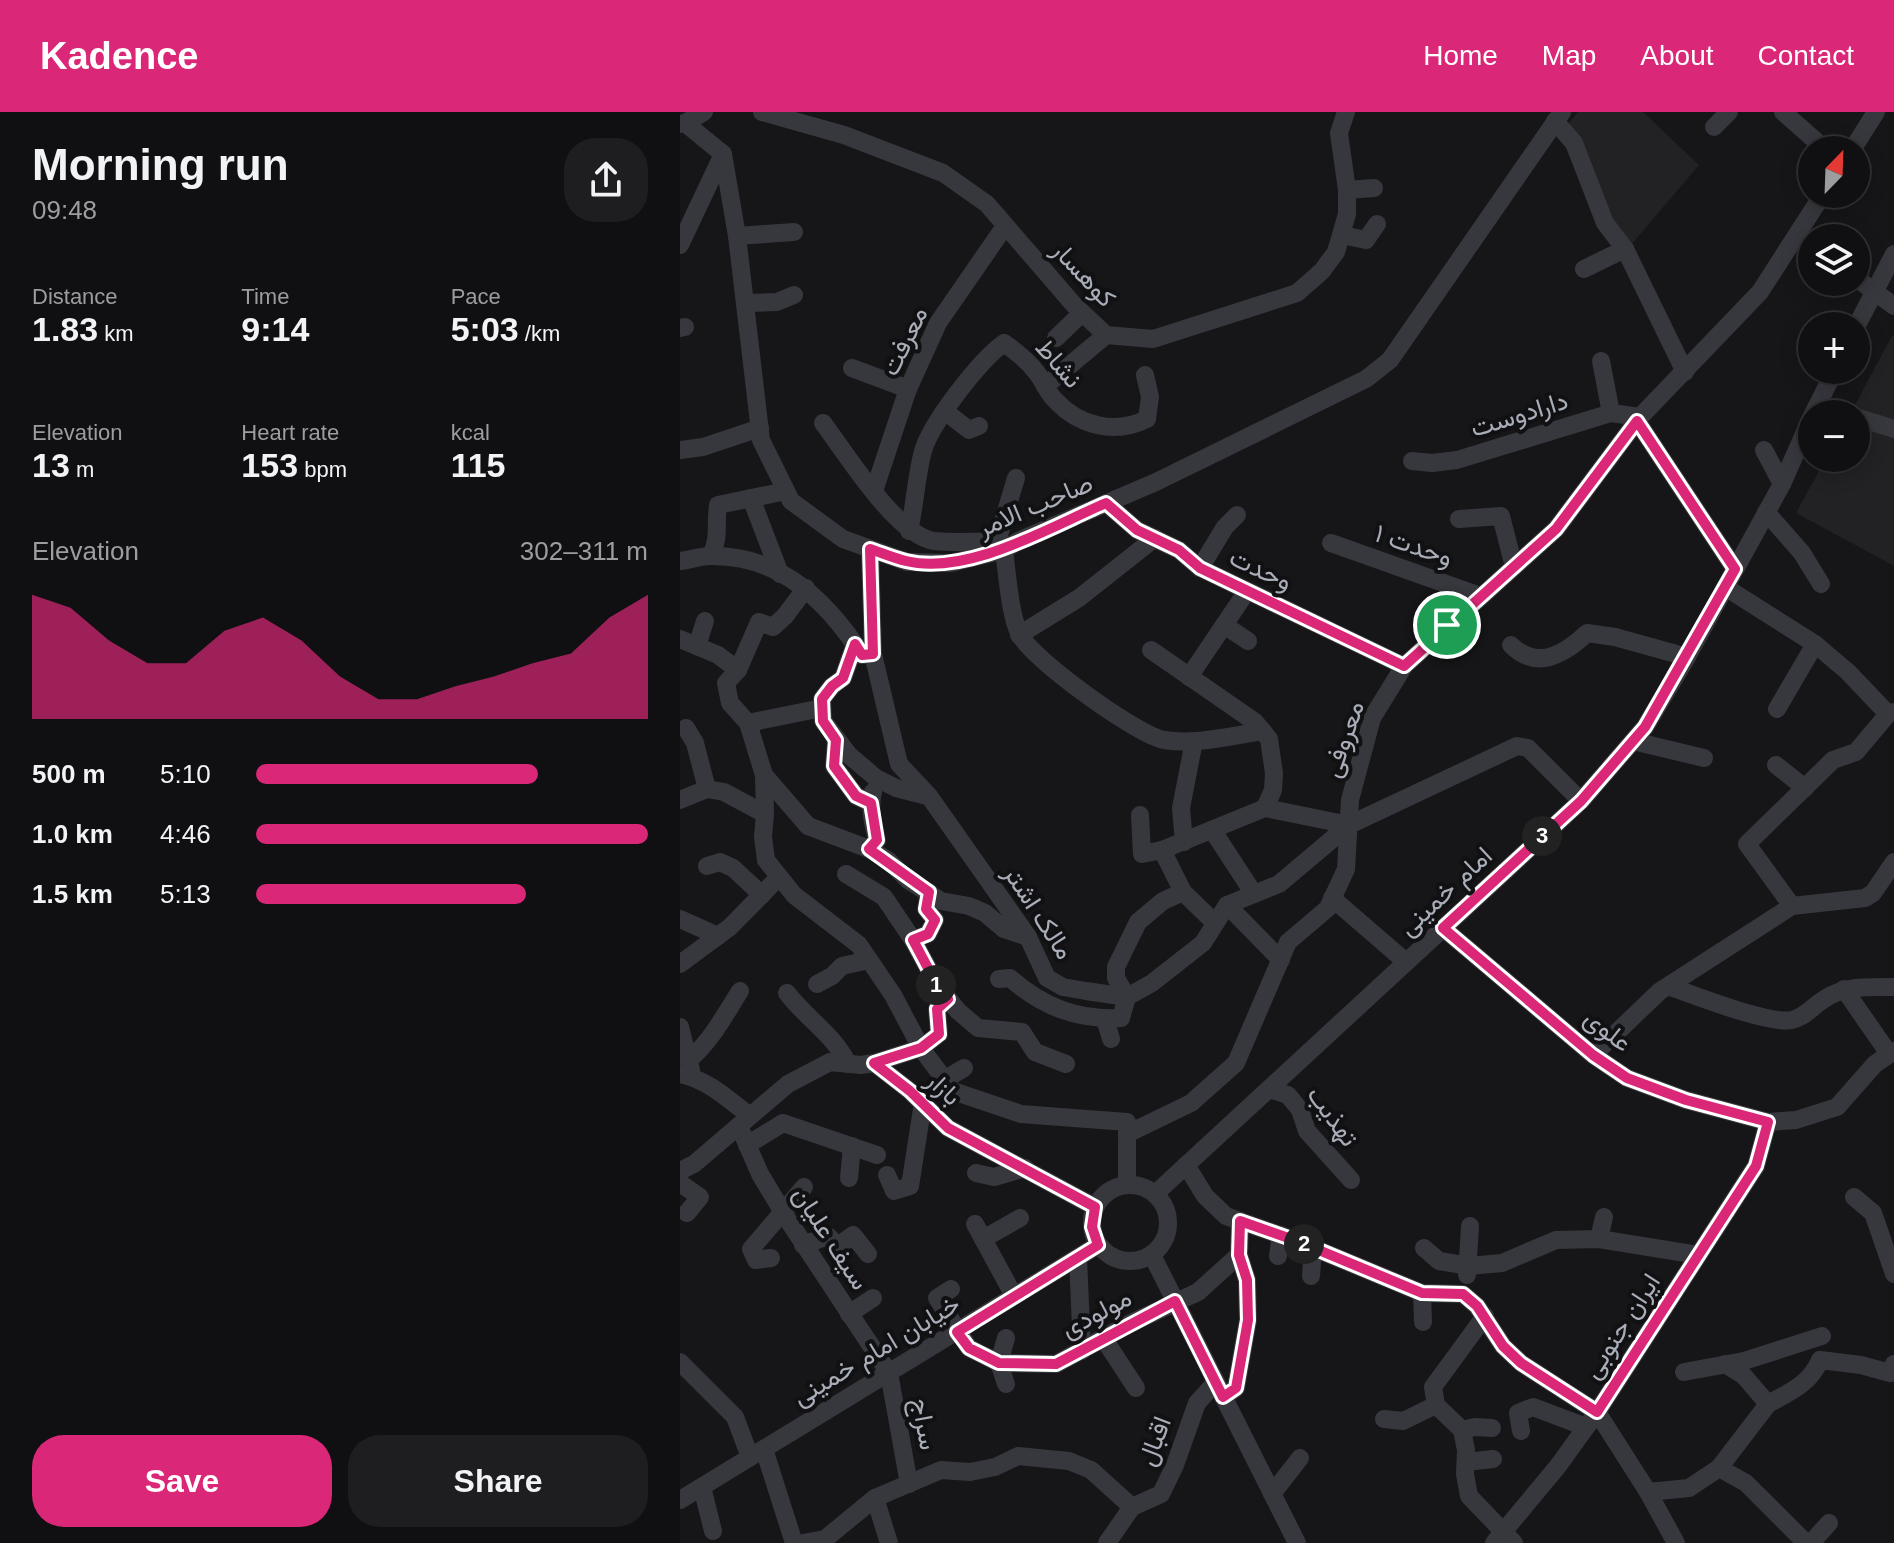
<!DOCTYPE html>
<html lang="en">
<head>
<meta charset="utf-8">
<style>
  :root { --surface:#101012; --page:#1e1e20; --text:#f1f3f6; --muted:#9c9d9f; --line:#303032; --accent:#db2777 }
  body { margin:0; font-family:Arial,Vazirmatn,sans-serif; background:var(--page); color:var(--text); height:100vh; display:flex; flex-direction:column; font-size:30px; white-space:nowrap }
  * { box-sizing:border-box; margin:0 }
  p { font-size:26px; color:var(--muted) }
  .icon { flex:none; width:44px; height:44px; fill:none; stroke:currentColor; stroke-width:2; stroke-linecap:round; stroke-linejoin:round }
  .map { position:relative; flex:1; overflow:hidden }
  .panel { display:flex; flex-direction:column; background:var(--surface); width:680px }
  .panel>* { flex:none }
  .needle { width:52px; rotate:23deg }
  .fabs { position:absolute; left:1118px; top:24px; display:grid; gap:16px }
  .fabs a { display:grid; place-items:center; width:72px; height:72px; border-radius:50%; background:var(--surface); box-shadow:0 4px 20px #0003,0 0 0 2px var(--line); font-size:40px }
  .pin { position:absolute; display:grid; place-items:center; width:68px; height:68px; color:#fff; margin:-34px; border:4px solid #fff; border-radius:50%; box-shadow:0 2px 8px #0007 }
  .km { position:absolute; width:40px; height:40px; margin:-20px; border-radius:50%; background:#222; color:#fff; font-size:22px; line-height:40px; text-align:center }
  .round { display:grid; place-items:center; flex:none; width:84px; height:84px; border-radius:32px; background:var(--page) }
  .summary { display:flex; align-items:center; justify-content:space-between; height:136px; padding:0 32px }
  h1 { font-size:44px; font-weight:800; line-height:60px }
  .figures { display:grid; grid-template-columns:repeat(3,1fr); gap:12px; height:136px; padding:8px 32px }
  .figures div { display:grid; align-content:center }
  .figures b { font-size:34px; font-weight:800 }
  .figures small { font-size:22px; font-weight:400 }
  .figures p { font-size:22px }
  .chart { height:224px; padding:16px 32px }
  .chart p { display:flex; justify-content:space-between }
  .chart svg { width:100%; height:144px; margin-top:8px; fill:var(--accent); opacity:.7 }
  .button { display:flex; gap:16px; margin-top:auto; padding:16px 32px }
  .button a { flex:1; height:92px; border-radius:32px; background:var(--accent); color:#fff; font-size:32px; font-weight:800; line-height:92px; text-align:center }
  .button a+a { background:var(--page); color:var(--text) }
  ul { padding:0 32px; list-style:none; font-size:26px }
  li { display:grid; grid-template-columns:128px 96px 1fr; align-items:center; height:60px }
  li i { height:20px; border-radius:10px; background:var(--accent) }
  header { display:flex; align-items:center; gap:48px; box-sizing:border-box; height:112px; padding:0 40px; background:var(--accent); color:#fff }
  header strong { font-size:38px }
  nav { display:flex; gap:44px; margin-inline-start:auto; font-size:28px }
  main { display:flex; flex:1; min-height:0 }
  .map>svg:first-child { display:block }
</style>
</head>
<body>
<header>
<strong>Kadence</strong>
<nav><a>Home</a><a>Map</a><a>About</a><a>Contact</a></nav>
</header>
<main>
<section class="panel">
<div class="summary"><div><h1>Morning run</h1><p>09:48</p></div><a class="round"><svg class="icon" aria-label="share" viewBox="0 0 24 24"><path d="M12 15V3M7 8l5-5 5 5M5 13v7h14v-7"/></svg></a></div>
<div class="figures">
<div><p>Distance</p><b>1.83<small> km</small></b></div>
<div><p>Time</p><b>9:14</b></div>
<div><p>Pace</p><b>5:03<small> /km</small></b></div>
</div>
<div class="figures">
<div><p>Elevation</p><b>13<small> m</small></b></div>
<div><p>Heart rate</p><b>153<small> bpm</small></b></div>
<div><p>kcal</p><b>115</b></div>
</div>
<div class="chart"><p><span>Elevation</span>302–311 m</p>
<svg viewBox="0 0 160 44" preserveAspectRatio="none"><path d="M0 44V6L10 10L20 20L30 27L40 27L50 17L60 13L70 20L80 31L90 38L100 38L110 34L120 31L130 27L140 24L150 13L160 6V44z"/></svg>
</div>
<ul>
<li><b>500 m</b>5:10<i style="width:72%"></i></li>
<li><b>1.0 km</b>4:46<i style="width:100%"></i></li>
<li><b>1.5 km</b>5:13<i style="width:69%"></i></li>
</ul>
<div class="button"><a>Save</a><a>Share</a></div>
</section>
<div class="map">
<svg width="1214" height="1431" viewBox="0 0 1214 1431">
  <rect width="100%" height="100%" fill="#161618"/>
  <g fill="#222225">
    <polygon points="898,0 963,0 1019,53 951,133 926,104 888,12"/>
    <polygon points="1212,224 1214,224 1214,454 1116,401 1146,346 1176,346 1176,302 1170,302"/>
  </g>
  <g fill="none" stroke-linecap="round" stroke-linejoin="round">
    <g stroke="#37383d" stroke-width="18">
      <polyline points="82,0 164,23 263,61 307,92 394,193 426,223 473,227 617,181 642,159 656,140 667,102 667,78 659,21 666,0"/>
      <polyline points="1103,0 1146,38"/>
      <polyline points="875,9 894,31 925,111 945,137 1005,260"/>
      <polyline points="5,11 24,0"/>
      <polyline points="0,12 5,11 43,42 57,124 81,328 111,389 163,427 227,450 271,451 324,438 338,429 476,370 686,267 710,248 882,0"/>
      <polyline points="1034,15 1049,0"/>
      <polyline points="1172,38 1196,0"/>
      <polyline points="667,78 694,76"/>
      <polyline points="662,123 686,128 697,112"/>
      <polyline points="57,124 114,120"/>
      <polyline points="0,133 43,42"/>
      <polyline points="904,157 945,137"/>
      <polyline points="1176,166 1214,194"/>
      <polyline points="65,191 97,190 114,183"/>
      <polyline points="1176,215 1214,142"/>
      <polyline points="0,216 5,215"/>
      <polyline points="376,226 402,201"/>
      <polyline points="921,249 931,301"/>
      <polyline points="172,256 228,277"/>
      <polyline points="365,274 426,223"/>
      <polyline points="1137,294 1164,302"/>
      <polyline points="266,300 289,318 299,314"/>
      <polyline points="1133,302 1155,258"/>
      <polyline points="1176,305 1214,317"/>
      <polyline points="957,309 1055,457"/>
      <path d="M143,311C166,341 216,423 254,429C274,431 296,429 317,430L324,438C327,460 330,505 340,523C353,548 457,623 484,628C516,633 551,624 583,619"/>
      <polyline points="0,338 23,335 80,316"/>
      <polyline points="1084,338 1102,372"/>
      <polyline points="732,349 752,351 777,348 931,301 960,305"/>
      <polyline points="194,379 228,277 258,211 325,114"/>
      <polyline points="71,386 100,462"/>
      <polyline points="426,391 457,418 499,438 520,456 724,554"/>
      <polyline points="1086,400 1122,441 1141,472"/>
      <polyline points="779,407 821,404 834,455"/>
      <path d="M229,419C235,393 236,365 243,339C251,311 300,248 324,231C337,240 348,249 357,261C364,270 367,280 375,288C399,314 435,323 467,307L470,285L465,263"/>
      <polyline points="317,430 336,366"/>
      <polyline points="651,431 800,484"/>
      <path d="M31,444C40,425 35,413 38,393L106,379"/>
      <path d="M0,449C10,448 21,444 31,444C100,443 147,489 182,543L193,542L190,437"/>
      <polyline points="520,456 545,415 557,403"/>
      <polyline points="1045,475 1135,532 1168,560 1208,602 1214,600"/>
      <polyline points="126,476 105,504 93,515 79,510 58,558 46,571 50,591 68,611 84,663 85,702 83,725 86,748 114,783 179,833 213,883 241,936 273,979 341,1002 447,1010 447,1073"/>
      <polyline points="544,513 568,529"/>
      <polyline points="339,523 399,486 475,426"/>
      <polyline points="0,527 38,543 58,558"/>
      <polyline points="175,532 163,566 152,574 142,587 143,609 169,643 196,666 216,676 247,684"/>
      <path d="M831,533C857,559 885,542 907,521L935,525L1007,545"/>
      <polyline points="17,534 25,509"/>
      <polyline points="193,542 219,652 249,684 325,792 348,825 367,866 383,875 406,879 447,885 472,871 523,831 547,793 599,772 669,713 837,634 848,636 901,689"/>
      <polyline points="509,565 567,479"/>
      <polyline points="1097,597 1135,532"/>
      <polyline points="68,611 142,596"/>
      <polyline points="6,616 15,631 27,677"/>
      <polyline points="156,628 154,654 176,684 191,691"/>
      <polyline points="953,629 1024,646"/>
      <polyline points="1096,653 1125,676"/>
      <polyline points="84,663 128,714 189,737 209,749 228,768 261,789 289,794 305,801 324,817 348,825"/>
      <polyline points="0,688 27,677 44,680 85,702"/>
      <polyline points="585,696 669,713"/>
      <polyline points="460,703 462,742 482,738 585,696 593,678 594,661 589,627 575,610 471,538"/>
      <polyline points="533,719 574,782"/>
      <polyline points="504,730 501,696 514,629"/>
      <path d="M189,737L197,728C193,711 189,697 193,680"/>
      <polyline points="482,738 503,780 534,810"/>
      <polyline points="27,754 40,750 53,756 82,783"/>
      <polyline points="166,762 204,785 233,828 257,873 278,899 298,916 342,920 355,940 386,952"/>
      <polyline points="652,786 726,850"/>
      <polyline points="547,793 601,848"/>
      <polyline points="1112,794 1067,732 1153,648 1176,640 1208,602"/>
      <polyline points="0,807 38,824"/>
      <polyline points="763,816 913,943 947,966 1006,988 1088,1010 1116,1008 1157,995 1195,952 1214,939"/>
      <polyline points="233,828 248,822 255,808 246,797 249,780"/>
      <polyline points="0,852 50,815 99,765"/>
      <path d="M319,867L330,866C363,895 397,908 441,906L447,885L436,866V855L458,810L483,789L503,780"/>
      <polyline points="137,872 152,864 162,854 189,848"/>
      <path d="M988,874C1014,883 1089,913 1112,908C1125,905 1132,895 1143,888C1164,873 1189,875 1214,875"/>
      <polyline points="1164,877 1209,942"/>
      <path d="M107,881C127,907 154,923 168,952"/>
      <polyline points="425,907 431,927"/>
      <polyline points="0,915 11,958"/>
      <polyline points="913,943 980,879 1112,794 1185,786 1193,781 1214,750"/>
      <path d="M9,948C32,928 44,904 60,879"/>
      <polyline points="194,951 241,936 259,922 257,897 268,887"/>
      <path d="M0,962C27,967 49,988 70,1004"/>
      <polyline points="264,968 284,956"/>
      <polyline points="589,977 608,983 620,998 627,1019 671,1068"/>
      <polyline points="59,1014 80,1062 104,1102 209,1261 229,1372"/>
      <polyline points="447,1022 511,991 556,951 608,830 648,796 666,757 670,688 692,606 724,554 876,417 960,305 1080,180 1143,82"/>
      <polyline points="67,1033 103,1011 197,1043"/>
      <polyline points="506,1053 525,1084 546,1104 617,1129 742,1181 783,1182 797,1194 823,1234 841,1251 917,1300 968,1380 1009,1376 1039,1356"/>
      <polyline points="0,1059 14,1052 108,972 150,950 181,953 194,951 230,979 268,1016 415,1095"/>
      <polyline points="296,1061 314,1065 345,1056"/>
      <polyline points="207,1063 214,1079 230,1074 243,991"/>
      <polyline points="169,1066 172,1034"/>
      <polyline points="0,1071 20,1085 7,1101"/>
      <circle cx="450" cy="1111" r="38"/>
      <polyline points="475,1082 901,689 965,615 1007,545 1102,372 1132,304"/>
      <polyline points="1174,1085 1193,1101 1214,1162"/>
      <polyline points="295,1112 334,1184"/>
      <polyline points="303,1127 340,1106"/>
      <polyline points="919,1127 924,1105"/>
      <polyline points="123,1133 148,1124 158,1134 173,1123 188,1142"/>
      <polyline points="744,1136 759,1149 789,1154 822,1151 876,1128 919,1127 1018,1143"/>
      <polyline points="472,1143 617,1431"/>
      <polyline points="598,1144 601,1123"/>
      <polyline points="91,1146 76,1148 71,1137 124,1075"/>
      <polyline points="398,1146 402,1239"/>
      <polyline points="787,1163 790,1114"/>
      <polyline points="631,1164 633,1136"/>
      <polyline points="271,1177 257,1186 289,1236 319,1251 376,1252 451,1211 518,1180 559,1143"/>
      <polyline points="742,1181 743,1210"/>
      <polyline points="169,1202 193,1186"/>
      <polyline points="805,1204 753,1275 756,1293 782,1318 786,1338 785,1362 789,1384 834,1431"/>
      <polyline points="424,1227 456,1276"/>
      <polyline points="0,1250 55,1305 70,1345"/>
      <path d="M1045,1252L1064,1264L1088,1292C1110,1280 1130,1272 1140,1248L1181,1253L1210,1261L1214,1252"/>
      <polyline points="1004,1260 1064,1249 1142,1224"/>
      <polyline points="326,1272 319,1251 326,1226"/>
      <polyline points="543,1285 556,1276 568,1208 567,1168 559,1143 560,1109"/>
      <polyline points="1088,1292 1039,1356 1066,1371 1126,1431"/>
      <polyline points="704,1307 723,1309 756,1293"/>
      <polyline points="782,1318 795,1315 812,1316"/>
      <polyline points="841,1319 838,1301 853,1295 906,1315"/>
      <polyline points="84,1337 114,1431"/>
      <polyline points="786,1350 813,1347"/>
      <polyline points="22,1375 33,1419"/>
      <polyline points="968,1380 996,1431"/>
      <polyline points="592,1382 620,1346"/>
      <polyline points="195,1386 209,1431"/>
      <polyline points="0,1388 418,1133"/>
      <polyline points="452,1395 481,1382 495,1353 517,1291 536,1270"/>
      <polyline points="123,1431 145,1427 195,1386 261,1358 290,1360 315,1355 338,1344 389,1349 411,1358 452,1395"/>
      <polyline points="427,1431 452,1395"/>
      <polyline points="814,1431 878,1354 917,1300 1076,1054 1088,1010"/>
      <polyline points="1131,1431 1149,1411"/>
    </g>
  </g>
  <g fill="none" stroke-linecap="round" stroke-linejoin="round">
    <g stroke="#fff" stroke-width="16">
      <path id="route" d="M957,309L1055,457L965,615L901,689L763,816L913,943L947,966L1006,988L1088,1010L1076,1054L917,1300L841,1251L823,1234L797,1194L783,1182L742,1181L617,1129L560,1109L559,1143L567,1168L568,1208L556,1276L543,1285L495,1189L376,1252L319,1251L289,1236L277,1220L418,1133L412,1115L415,1095L268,1016L230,979L194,951L241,936L259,922L257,897L268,887L257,873L233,828L248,822L255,808L246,797L249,780L189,737L197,728L191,691L176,684L154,654L156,628L143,609L142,587L152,574L163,566L175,532L182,543L193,542L190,437C202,441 214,446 226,449C288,464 370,415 426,391L457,418L499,438L520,456L724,554L876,417Z"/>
    </g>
    <use href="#route" stroke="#db2777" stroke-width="10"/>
  </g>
  <g text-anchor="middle" stroke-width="8" stroke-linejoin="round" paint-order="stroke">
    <g font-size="26" fill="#a8adb8" stroke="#111113">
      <text transform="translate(404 162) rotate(47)" y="9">کوهسار</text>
      <text transform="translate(224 229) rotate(-64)" y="9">معرفت</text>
      <text transform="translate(379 251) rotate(49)" y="9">نشاط</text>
      <text transform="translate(839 302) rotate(-17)" y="9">دارادوست</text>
      <text transform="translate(355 393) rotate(-23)" y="9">صاحب الامر</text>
      <text transform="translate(734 433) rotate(19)" y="9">وحدت ۱</text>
      <text transform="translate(581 457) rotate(25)" y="9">وحدت</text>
      <text transform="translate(663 627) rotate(-71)" y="9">معروفی</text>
      <text transform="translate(765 779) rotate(-43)" y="9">امام خمینی</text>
      <text transform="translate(359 800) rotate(57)" y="9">مالک اشتر</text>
      <text transform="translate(928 918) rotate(38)" y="9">علوی</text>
      <text transform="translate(264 976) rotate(43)" y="9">بازار</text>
      <text transform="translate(653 1004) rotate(54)" y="9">تهذیب</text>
      <text transform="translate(151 1126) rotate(57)" y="9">سیف علیان</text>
      <text transform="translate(416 1201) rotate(-28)" y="9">مولودی</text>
      <text transform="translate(941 1214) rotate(-57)" y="9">ایران جنوبی</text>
      <text transform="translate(196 1238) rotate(-31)" y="9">خیابان امام خمینی</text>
      <text transform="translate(245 1312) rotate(80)" y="9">سراج</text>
      <text transform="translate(474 1329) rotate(-69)" y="9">اقبال</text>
    </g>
  </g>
</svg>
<div class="fabs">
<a><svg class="needle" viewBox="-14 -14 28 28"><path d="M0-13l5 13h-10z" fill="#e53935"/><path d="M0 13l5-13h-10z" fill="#9c9d9f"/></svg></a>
<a><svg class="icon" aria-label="layers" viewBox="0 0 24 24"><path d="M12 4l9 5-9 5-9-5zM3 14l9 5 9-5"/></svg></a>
<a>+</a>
<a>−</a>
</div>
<div class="pin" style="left:767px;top:513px;background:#1e9e55"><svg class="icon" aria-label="arrive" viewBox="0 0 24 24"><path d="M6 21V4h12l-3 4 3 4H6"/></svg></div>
<b class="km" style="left:256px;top:873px">1</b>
<b class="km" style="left:624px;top:1132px">2</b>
<b class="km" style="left:862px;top:724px">3</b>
</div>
</main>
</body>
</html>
